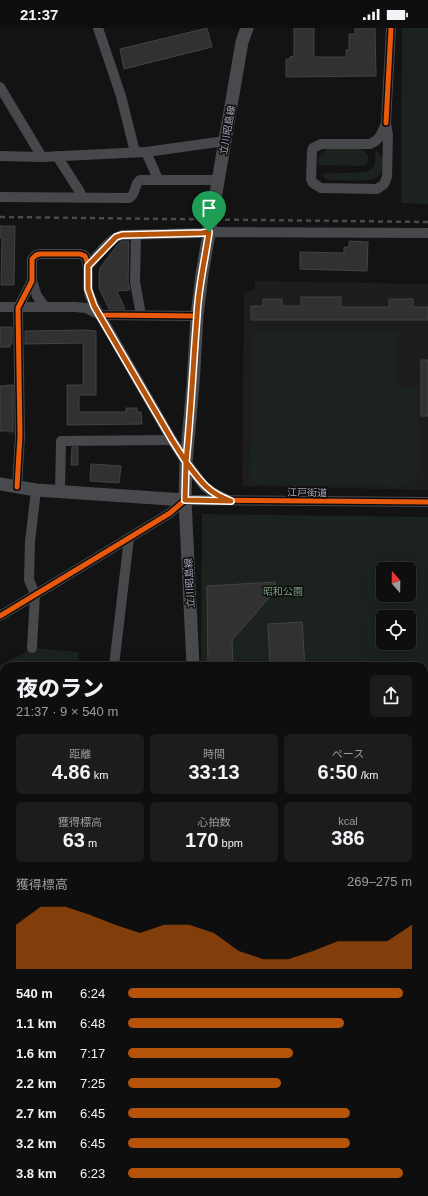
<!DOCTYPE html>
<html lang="ja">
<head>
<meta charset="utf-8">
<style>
  :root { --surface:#0e0e0e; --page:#1c1c1c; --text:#f1f3f6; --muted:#9b9c9e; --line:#2e2e2e; --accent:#b45309 }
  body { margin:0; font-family:Arial,"Noto Sans JP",sans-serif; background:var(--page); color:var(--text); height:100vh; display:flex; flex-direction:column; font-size:15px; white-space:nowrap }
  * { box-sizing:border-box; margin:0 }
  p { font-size:13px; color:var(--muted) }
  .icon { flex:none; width:22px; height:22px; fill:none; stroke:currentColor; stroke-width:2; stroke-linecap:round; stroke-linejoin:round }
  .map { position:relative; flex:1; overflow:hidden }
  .side { position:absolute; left:0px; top:634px; width:428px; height:534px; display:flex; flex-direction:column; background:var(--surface); border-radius:12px 12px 0 0; box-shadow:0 4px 16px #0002,0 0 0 1px var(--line) }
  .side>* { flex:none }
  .needle { width:26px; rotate:340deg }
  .controls { position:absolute; left:376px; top:534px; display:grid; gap:8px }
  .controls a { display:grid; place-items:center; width:40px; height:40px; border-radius:6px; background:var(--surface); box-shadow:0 4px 16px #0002,0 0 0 1px var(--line); font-size:20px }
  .pin { position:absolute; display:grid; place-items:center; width:34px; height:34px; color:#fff; margin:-41px -17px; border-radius:50% 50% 50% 0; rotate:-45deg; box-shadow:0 0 4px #0007 }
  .pin .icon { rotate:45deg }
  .round { display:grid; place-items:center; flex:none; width:42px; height:42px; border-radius:6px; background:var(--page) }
  .head { display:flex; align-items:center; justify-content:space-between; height:68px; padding:0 16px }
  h1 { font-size:22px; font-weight:800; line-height:30px }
  .metrics { display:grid; grid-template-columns:repeat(3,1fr); gap:6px; height:68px; padding:4px 16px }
  .metrics div { display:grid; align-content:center; border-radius:6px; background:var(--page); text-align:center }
  .metrics b { font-size:20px; font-weight:800 }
  .metrics small { font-size:11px; font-weight:400 }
  .metrics p { font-size:11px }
  .chart { height:112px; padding:8px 16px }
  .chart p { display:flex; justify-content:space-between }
  .chart svg { width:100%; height:72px; margin-top:4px; fill:var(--accent); opacity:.7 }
  ul { padding:0 16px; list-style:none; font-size:13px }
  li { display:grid; grid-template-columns:64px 48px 1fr; align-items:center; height:30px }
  li i { height:10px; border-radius:5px; background:var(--accent) }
  .status { display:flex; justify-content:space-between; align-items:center; height:28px; padding:0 20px; background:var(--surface); direction:ltr }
  .status svg { height:11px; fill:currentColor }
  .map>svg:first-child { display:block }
</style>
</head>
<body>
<div class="status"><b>21:37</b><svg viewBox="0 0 49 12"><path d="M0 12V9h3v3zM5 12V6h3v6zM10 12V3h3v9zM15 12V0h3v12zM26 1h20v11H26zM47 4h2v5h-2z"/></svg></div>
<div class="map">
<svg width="428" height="1168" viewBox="0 0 428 1168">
  <rect width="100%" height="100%" fill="#131313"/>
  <g fill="#1d1d1f">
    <polygon points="255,253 428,256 428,462 242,458 244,265 254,261"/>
    <polygon points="8,356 15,356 16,407 8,407"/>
  </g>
  <g fill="#1c221d" fill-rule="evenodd">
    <polygon points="402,0 428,0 428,176 401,175"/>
    <path d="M327,121H362L368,127V133L365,137L361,138L320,137L318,136C317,129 321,124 327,121Z"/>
    <path d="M375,122C380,125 383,129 383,134C382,140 383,145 378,149C371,155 340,152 329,152L325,150L320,146L367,144C377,139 375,131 375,122Z"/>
    <polygon points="258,302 398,303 396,359 418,359 419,448 403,459 252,456 249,449 252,358 251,307"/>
    <path d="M202,486L428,489V880H424V638H201ZM383,541H409V567H383ZM383,589H409V615H383Z"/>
    <polygon points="32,620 79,624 78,636 79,638 4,638 4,675 0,674 0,638"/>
  </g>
  <g fill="#313132" stroke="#424347">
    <polygon points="207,0 212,19 124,41 120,21"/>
    <polygon points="294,0 314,0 314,29 346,29 346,22 349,22 349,6 355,6 355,0 375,0 376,48 286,49 286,31 290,31 290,29 294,28"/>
    <polygon points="0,198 15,198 14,257 1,257 2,210 0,210"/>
    <polygon points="123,213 129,213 128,254 130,262 117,263 125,281 109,281 99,260 99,245 100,240 117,217"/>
    <polygon points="349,213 368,214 367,243 300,241 300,224 344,225 344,219 349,219"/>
    <polygon points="301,269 341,269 341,279 389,279 389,271 413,271 413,279 428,279 428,292 251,292 251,278 263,278 263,271 282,271 282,278 301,278"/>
    <polygon points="0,299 12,299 12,316 10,316 10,319 0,319"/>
    <polygon points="86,302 96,303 96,367 79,367 79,384 126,384 126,380 137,380 137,384 141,384 142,396 67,397 67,357 83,357 83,315 25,316 25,303"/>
    <rect x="421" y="332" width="7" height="56"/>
    <polygon points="13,357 13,403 0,403 0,358"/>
    <polygon points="72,419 78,419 78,437 71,437"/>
    <polygon points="91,436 121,438 119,455 90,453"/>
    <polygon points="275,554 276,562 232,612 233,638 208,638 207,558"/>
    <polygon points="302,594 305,638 270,638 268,596"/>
  </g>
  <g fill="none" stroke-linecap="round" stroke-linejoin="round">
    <g stroke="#47484c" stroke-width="10">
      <polyline points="98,0 121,68 135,124"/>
      <polyline points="0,59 42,129"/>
      <path d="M386,95C382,105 380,112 370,116H321L313,120L312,123L311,151L313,155L321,160L377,161L384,156L387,149L388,107L386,95L391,0"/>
      <polyline points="146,124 158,151"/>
      <polyline points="0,128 42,129 146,124 225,113"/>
      <polyline points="57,128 80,164 81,169"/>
      <path d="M0,169L129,170C137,166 133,157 140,152H219"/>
      <polyline points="136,207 135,254 141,287"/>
      <path d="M88,238C98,228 108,211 122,207L202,205L209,204L428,205"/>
      <polyline points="32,253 37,268 45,279"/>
      <polyline points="0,279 75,279 86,280 100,287 172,412 186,434 204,458 212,464 226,471"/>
      <path d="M17,459L20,408L18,280L32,253V231L36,227L40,226H80L85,228C90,238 87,249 88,260C89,270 95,279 100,287L197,288"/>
      <polyline points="60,463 61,413 172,412"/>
      <polyline points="0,588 129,510 170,485 185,472 428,474"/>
      <polyline points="32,620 35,566 29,552 30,514 36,462"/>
      <polyline points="114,638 129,510"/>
      <polyline points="0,714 4,716"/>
      <polyline points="0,917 4,917"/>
      <polyline points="424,924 428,924"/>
      <polyline points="0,1011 4,1012"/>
      <polyline points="424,1131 428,1144"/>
      <polyline points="6,1164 7,1168"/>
      <polyline points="90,1164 91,1168"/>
      <polyline points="258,1168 261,1165 316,1167 316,1164"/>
    </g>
    <g stroke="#494a4e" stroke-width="13">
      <polyline points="0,456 36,462 185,472"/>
      <polyline points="193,638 185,472 186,434 193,357 197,288 202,246 242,14 247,0"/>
      <polyline points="424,1020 428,1020"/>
      <polyline points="0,1035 4,1034"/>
      <polyline points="165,1168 165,1164"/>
    </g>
    <polyline stroke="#47494c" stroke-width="2.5" stroke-dasharray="5 4" stroke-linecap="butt" points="0,189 428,194"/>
    <g stroke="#0d0d0f" stroke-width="8">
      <g id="cycleway">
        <polyline points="386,95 391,0"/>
        <path d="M17,459L20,408L18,280L32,253V231L36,227L40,226H80L85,228C90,238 87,249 88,260C89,270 95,279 100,287L197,288"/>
        <polyline points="0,588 129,510 170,485 185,472 428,474"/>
      </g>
    </g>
    <use href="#cycleway" stroke="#e8590c" stroke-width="5"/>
  </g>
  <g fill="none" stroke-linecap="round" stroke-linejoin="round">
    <g stroke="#fff" stroke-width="8">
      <path id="route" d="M209,204L202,205L122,207L116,209L88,238V261L94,278L172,412L186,434L185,472L231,473C208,465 200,453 186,434C191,385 193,337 197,288C198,260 205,232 209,204"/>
    </g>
    <use href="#route" stroke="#b45309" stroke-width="5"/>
  </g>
  <g text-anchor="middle" stroke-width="3" stroke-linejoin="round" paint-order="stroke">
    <g font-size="10" fill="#a3a8b5" stroke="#0d0d0f">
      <text transform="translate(227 102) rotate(-80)" y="4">立川昭島線</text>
      <text transform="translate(307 464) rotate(1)" y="4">江戸街道</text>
      <text transform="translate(189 555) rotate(-93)" y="4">立川昭島線</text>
    </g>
    <g font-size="10" fill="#7aa17d" stroke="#0d0d0f">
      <text x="283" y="567">昭和公園</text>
    </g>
  </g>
</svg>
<div class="controls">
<a><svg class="needle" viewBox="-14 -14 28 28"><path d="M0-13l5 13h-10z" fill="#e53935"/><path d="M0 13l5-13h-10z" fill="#9b9c9e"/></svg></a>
<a><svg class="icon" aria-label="locate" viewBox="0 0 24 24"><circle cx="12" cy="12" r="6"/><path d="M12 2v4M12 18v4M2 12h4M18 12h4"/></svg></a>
</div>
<div class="pin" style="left:209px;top:204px;background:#1e9e55"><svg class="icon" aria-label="arrive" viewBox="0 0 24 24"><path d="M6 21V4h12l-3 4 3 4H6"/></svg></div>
<section class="side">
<div class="head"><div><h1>夜のラン</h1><p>21:37 · 9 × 540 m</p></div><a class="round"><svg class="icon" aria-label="share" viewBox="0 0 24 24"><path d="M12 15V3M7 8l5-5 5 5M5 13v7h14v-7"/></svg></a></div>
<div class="metrics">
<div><p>距離</p><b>4.86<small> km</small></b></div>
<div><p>時間</p><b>33:13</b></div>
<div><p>ペース</p><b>6:50<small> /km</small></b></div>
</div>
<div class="metrics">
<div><p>獲得標高</p><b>63<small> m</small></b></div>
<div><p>心拍数</p><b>170<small> bpm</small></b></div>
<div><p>kcal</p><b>386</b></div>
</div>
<div class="chart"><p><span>獲得標高</span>269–275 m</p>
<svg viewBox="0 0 160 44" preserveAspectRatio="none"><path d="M0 44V17L10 6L20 6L30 11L40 17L50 22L60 17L70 17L80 22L90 33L100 38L110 38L120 33L130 27L140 27L150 27L160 17V44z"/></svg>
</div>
<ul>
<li><b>540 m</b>6:24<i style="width:97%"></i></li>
<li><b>1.1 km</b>6:48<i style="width:76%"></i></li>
<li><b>1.6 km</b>7:17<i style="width:58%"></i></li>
<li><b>2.2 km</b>7:25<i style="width:54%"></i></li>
<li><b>2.7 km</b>6:45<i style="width:78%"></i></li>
<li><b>3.2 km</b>6:45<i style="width:78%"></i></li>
<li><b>3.8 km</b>6:23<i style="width:97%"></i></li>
</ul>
</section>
</div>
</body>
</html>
